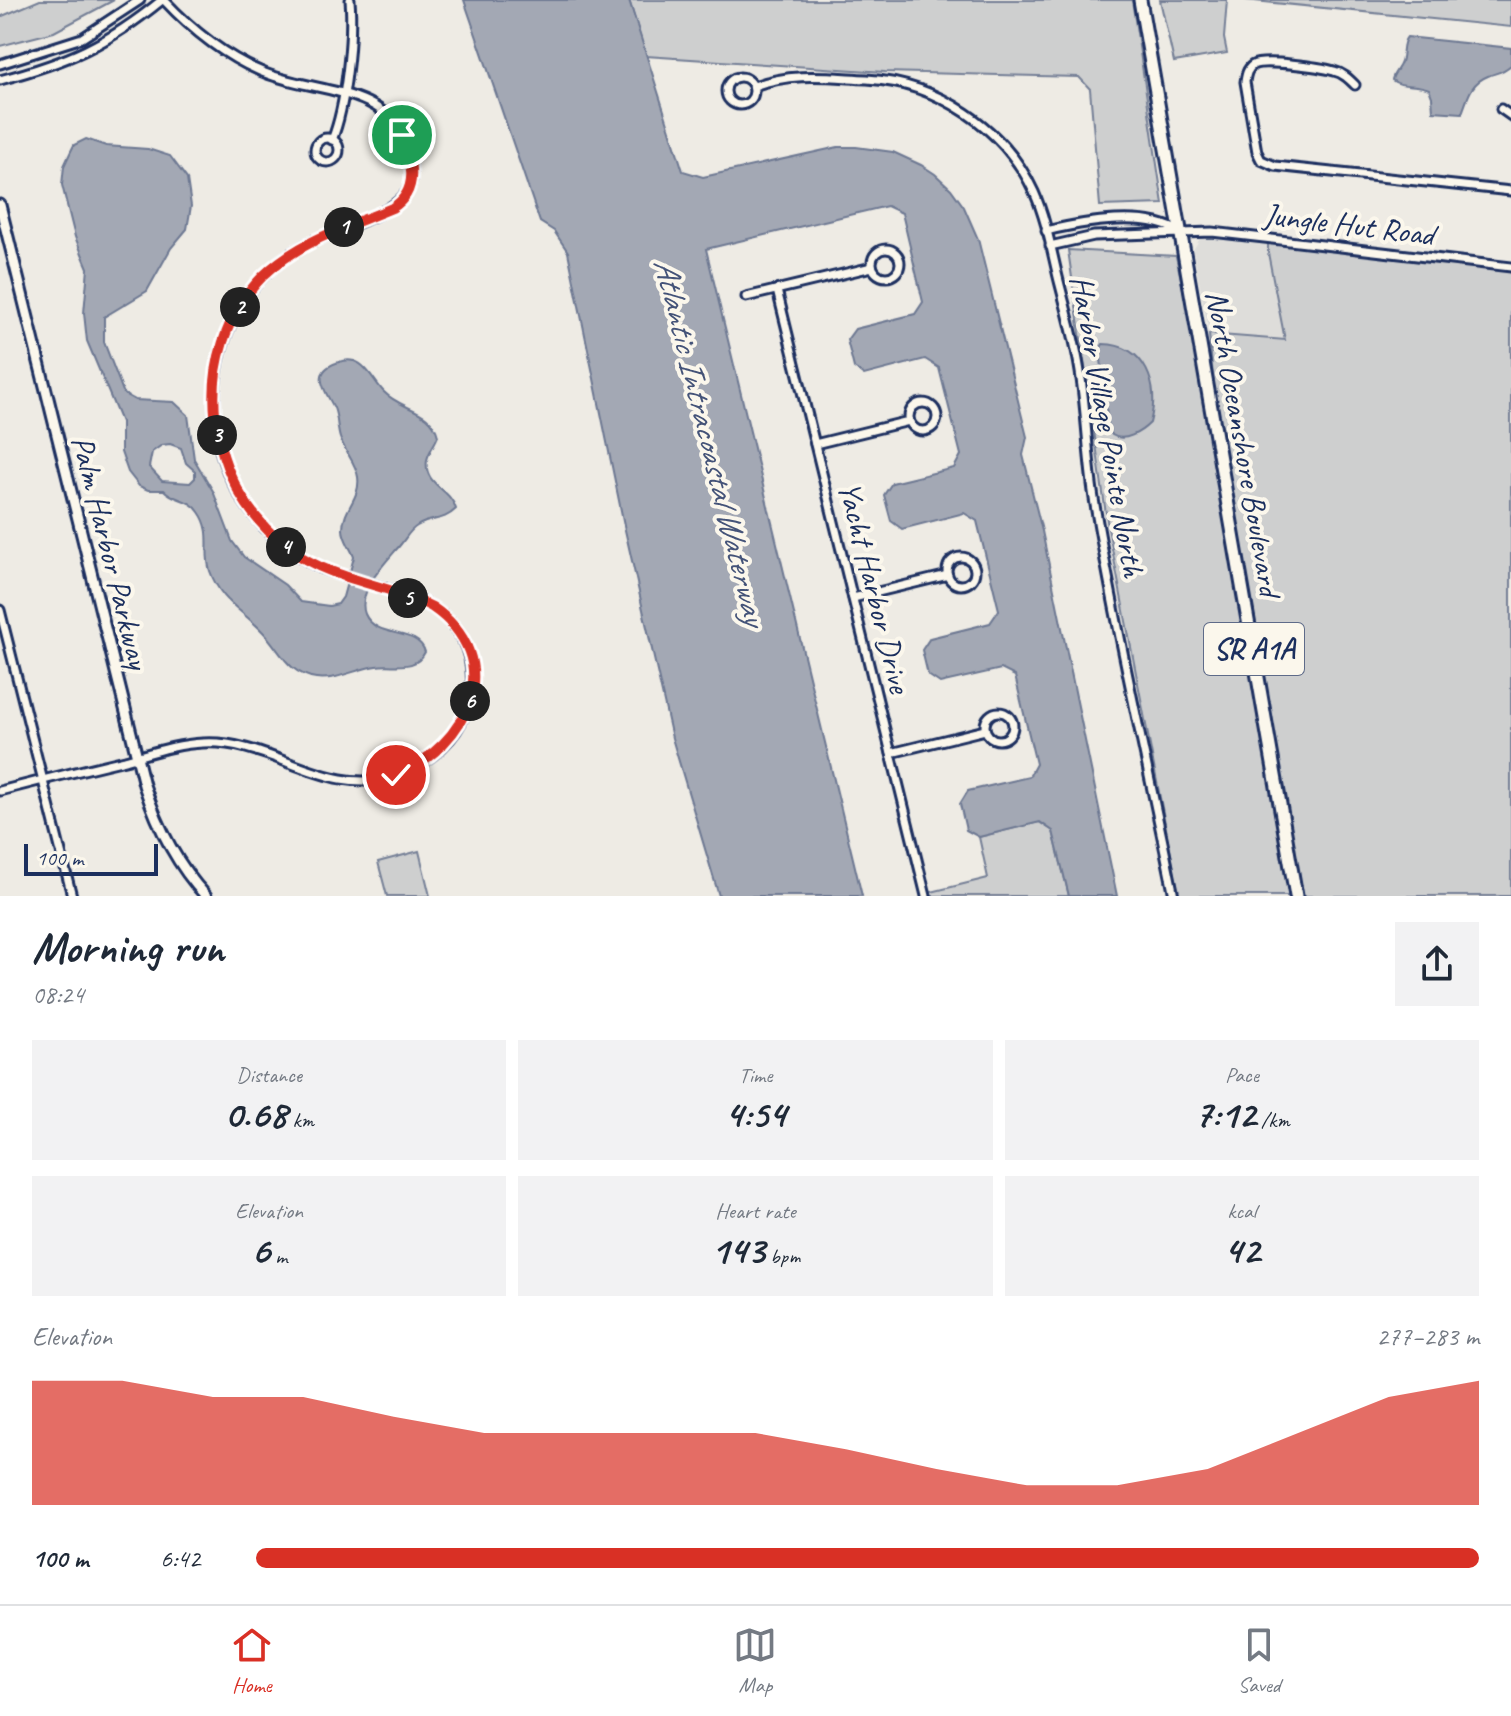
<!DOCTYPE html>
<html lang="en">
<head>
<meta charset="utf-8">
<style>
  :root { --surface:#fff; --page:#f2f2f3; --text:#1f2937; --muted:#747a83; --line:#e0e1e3; --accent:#d93025 }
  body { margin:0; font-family:Caveat,sans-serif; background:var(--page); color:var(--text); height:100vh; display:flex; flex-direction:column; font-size:30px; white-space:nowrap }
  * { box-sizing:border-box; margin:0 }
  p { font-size:26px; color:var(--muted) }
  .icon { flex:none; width:44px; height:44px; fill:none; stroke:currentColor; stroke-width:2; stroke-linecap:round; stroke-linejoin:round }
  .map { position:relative; height:896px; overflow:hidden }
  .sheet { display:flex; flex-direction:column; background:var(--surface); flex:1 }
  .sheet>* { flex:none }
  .scale { position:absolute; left:24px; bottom:20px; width:134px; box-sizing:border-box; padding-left:8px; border:4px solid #1b2f5e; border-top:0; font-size:22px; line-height:28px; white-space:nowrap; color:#1b2f5e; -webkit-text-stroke:6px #fbf7ec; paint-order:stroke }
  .pin { position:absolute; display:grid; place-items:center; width:68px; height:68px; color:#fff; margin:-34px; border:4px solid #fff; border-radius:50%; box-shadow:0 2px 8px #0007 }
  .km { position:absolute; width:40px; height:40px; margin:-20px; border-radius:50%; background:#222; color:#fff; font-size:22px; line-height:40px; text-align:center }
  .round { display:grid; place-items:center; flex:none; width:84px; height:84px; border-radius:0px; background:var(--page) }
  .summary { display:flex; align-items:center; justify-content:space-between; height:136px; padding:0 32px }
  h1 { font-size:44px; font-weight:700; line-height:60px }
  .figures { display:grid; grid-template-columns:repeat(3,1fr); gap:12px; height:136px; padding:8px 32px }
  .figures div { display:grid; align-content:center; border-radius:0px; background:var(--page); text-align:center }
  .figures b { font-size:40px; font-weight:700 }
  .figures small { font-size:22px; font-weight:400 }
  .figures p { font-size:22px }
  .chart { height:224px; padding:16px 32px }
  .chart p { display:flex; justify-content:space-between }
  .chart svg { width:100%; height:144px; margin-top:8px; fill:var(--accent); opacity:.7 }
  ul { padding:0 32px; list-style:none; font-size:26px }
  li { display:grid; grid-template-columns:128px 96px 1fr; align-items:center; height:60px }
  li i { height:20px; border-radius:10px; background:var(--accent) }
  .menu { display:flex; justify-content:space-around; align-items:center; height:112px; border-top:2px solid var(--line); background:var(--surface); font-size:22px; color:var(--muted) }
  .menu a { display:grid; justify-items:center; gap:4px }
  .menu .active { color:var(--accent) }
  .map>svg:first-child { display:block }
</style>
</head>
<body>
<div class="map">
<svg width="1511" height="896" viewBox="0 0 1511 896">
  <rect width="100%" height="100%" fill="#eeebe4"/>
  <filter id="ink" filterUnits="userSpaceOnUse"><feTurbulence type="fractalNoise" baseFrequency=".0125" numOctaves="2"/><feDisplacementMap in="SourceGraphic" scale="16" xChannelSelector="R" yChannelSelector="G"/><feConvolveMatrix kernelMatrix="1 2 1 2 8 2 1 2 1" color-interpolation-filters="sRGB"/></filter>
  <g filter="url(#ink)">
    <polygon fill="#deddda" points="1215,235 1268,241 1268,253 1285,340 1209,334 1193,250 1201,237"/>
    <g fill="#cecfcf" stroke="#747f96" stroke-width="2">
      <polygon points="40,0 114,0 54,32 0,46 0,17"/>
      <polygon points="629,0 1132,0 1163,204 1100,206 1090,89 1079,77 885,72 646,56"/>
      <polygon points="1160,0 1227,0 1224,38 1227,53 1174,62"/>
      <polygon points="1245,0 1511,0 1511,27"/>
      <polygon points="1268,241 1511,271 1511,896 1301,896 1215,398 1209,334 1285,340 1268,253"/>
      <polygon points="1068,250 1176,256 1207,401 1292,896 1179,896 1108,528"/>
      <polygon points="1039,822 1053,831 1069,896 923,896 923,894 988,878 979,837"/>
      <polygon points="419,851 430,896 387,896 378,862"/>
    </g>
    <g fill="#a3a8b4" stroke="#6d7892" stroke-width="2" fill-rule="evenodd">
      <polygon points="464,0 629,0 683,171 703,177 838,147 856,147 893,152 921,165 935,174 951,189 964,207 978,239 1027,437 1023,455 1042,531 1117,896 1069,896 1053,831 1040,822 979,837 966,830 960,804 968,791 1029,777 1036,764 1015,676 1001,669 940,683 928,675 922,650 930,638 990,623 999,610 977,521 964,513 902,529 891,521 884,495 892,483 954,468 961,455 939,368 925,359 864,375 854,368 847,340 855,329 915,314 923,302 902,213 887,206 706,249 862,896 719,896 672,738 625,530 568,252 554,231 540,222"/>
      <path d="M1407,37L1511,48V65C1502,73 1498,72 1488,76C1470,83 1468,98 1462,113L1433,111L1432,97L1429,89C1417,83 1401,88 1392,80C1393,73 1399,69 1401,62C1404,53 1401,44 1407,37Z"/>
      <path d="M86,139L106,146L148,149L170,156L187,179L191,206L187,229L171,248L147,291L104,317V342L124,394L135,400L174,402L188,415L194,459L213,491L232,541L244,557L285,585L301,602L329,606L338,604L343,597L354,557C351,548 343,539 343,529C343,509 361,498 358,477C356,463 345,452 340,438C337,429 338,418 334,408C327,393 309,373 336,363C363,352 370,377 384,392C401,410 432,409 438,436C435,444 429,451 427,460C423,485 451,489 456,509C442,523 432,516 417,526C410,530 406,538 401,544C388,560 356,590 365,614C376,640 418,627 425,652C415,672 394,663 376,666C356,669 336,681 316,678C287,674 280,649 262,631C241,609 221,602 210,571C203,550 214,533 199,512C190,498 174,501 164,490H148L139,486L128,472L121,452V422L87,341L84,313L88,268L75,237L62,185L64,166L71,151L74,145ZM170,444L181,448L186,463L195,471V478L190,483L162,481L149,467L152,452L162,445Z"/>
      <path d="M1103,344C1146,345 1160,385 1150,423C1141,432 1124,443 1112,435L1108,427L1100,349Z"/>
    </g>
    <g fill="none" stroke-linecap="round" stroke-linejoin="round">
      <g stroke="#1b2f5e" stroke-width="13">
        <g id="minor">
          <polyline points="0,64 82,38 140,0"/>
          <circle cx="740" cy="91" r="14"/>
          <path d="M0,80C68,62 107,45 162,0"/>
          <path d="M1355,85C1349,79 1343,73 1334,71C1321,67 1263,59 1253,65C1247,69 1246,75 1245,82L1257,152L1261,160L1275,166L1511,191"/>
          <path d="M754,86C793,72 826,77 867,79C937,83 1004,127 1034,192C1047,221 1052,254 1060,285C1068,316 1077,347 1081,379C1087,421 1088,464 1095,505C1117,636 1148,766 1174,896"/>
          <polyline points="1501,109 1511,116"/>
          <circle cx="327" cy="150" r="12"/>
          <path d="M332,140C346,106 353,36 350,0"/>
          <path d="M1046,231C1084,222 1147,210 1181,233"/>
          <polyline points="1050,246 1094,236 1212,232 1511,267"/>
          <circle cx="886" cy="263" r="14"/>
          <polyline points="777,290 926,896"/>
          <polyline points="746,297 872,267"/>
          <circle cx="923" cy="417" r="14"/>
          <polyline points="815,444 909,421"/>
          <circle cx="961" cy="571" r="14"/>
          <polyline points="853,598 948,575"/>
          <polyline points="0,610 72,896"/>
          <circle cx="999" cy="726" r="14"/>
          <polyline points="891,753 985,730"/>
          <path d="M0,791C42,780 83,770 125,760C151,753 177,744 203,743C272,739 327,800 398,775C418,767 436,755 450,739C484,699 478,633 430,606C401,590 363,583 331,572C272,551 224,492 216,429C208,353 236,283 305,245C332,230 406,214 411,181C413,168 409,155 405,142C385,85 309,93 260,71C223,55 191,29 164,0"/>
        </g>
      </g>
      <g stroke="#1b2f5e" stroke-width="15">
        <path id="tertiary" d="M0,205L144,785C157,825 177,865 206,896"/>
      </g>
      <g stroke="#1b2f5e" stroke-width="17">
        <polyline id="primary" points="1140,0 1296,896"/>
      </g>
      <use href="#minor" stroke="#fbf7ec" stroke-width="7"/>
      <use href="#tertiary" stroke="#fbf7ec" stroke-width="9"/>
      <use href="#primary" stroke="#fbf7ec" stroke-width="11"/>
    </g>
  </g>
  <g fill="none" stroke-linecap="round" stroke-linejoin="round" filter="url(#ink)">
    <g stroke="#fff" stroke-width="16">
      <path id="route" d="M396,775C469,746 508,659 432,607C386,583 333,581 291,550C204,488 186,354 263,276C299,241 347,227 392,208C420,191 412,161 402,135"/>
    </g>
    <use href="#route" stroke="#d93025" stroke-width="10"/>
  </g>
  <g text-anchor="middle" stroke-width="8" stroke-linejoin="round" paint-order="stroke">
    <rect fill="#fbf7ec" stroke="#5e6b89" stroke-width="2" x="1204" y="623" width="100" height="52" rx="6"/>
    <g font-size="30" font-weight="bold" fill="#1b2f5e">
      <text x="1254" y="659">SR A1A</text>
    </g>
    <g font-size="32" fill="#1b2f5e" stroke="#fbf7ec">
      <text transform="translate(1349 224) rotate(7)" y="11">Jungle Hut Road</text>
      <text transform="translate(1108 426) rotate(80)" y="11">Harbor Village Pointe North</text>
      <text transform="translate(1244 443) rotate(80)" y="11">North Oceanshore Boulevard</text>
      <text transform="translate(111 552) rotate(76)" y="11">Palm Harbor Parkway</text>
      <text transform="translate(875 587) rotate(76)" y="11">Yacht Harbor Drive</text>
    </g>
    <g font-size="34" font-style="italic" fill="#445378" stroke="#fbf7ec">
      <text transform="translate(711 441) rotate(76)" y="12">Atlantic Intracoastal Waterway</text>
    </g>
  </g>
</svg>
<div class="scale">100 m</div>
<div class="pin" style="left:402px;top:135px;background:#1e9e55"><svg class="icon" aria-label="arrive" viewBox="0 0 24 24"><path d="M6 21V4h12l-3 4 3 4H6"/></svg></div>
<div class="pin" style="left:396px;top:775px;background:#d93025"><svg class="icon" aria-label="check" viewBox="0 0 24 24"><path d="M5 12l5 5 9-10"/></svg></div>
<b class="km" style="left:344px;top:227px">1</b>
<b class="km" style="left:240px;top:307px">2</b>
<b class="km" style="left:217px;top:435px">3</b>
<b class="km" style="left:286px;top:547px">4</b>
<b class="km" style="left:408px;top:598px">5</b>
<b class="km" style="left:470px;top:701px">6</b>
</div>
<section class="sheet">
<div class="summary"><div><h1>Morning run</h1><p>08:24</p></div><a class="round"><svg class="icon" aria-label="share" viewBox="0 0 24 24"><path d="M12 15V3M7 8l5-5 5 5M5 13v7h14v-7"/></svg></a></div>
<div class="figures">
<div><p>Distance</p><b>0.68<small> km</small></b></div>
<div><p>Time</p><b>4:54</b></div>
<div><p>Pace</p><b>7:12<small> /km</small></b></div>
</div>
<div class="figures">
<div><p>Elevation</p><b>6<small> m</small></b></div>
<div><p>Heart rate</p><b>143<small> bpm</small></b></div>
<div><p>kcal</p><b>42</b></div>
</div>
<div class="chart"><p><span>Elevation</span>277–283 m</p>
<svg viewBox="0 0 160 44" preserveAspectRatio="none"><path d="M0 44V6L10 6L20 11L30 11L40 17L50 22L60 22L70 22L80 22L90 27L100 33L110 38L120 38L130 33L140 22L150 11L160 6V44z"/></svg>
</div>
<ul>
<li><b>100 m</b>6:42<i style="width:100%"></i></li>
</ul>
</section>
<nav class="menu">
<a class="active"><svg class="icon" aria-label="home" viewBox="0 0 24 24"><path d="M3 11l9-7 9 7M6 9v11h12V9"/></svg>Home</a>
<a><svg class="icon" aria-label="map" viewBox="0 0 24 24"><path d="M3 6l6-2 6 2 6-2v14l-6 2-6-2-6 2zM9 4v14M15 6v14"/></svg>Map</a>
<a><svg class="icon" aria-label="saved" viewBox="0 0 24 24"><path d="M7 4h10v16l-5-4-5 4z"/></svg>Saved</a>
</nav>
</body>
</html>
